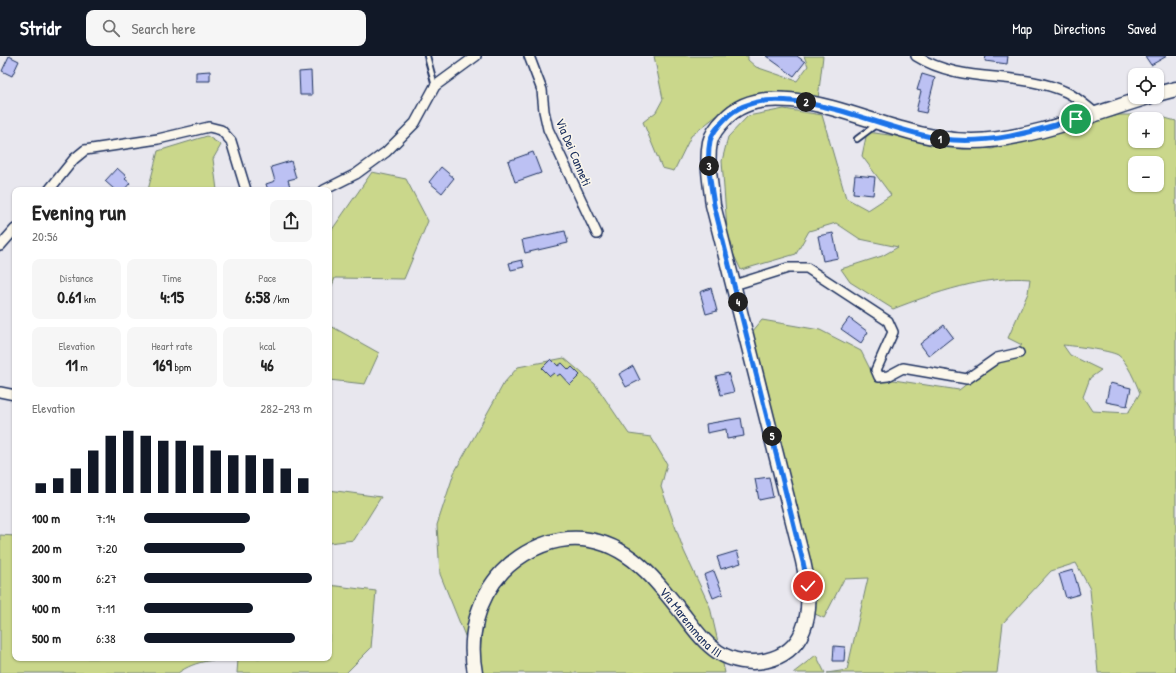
<!DOCTYPE html>
<html lang="en">
<head>
<meta charset="utf-8">
<style>
  :root { --surface:#fff; --page:#f6f6f6; --text:#222; --muted:#767676; --accent:#111827 }
  body { margin:0; font-family:"Patrick Hand",sans-serif; background:var(--page); color:var(--text); height:100vh; display:flex; flex-direction:column; font-size:15px; white-space:nowrap }
  * { box-sizing:border-box; margin:0 }
  p { font-size:13px; color:var(--muted) }
  .icon { flex:none; width:22px; height:22px; fill:none; stroke:currentColor; stroke-width:2; stroke-linecap:round; stroke-linejoin:round }
  .map { position:relative; flex:1; overflow:hidden }
  .details { position:absolute; left:12px; top:131px; width:320px; height:474px; display:flex; flex-direction:column; background:var(--surface); border-radius:8px; box-shadow:0 1px 3px #0004 }
  .details>* { flex:none }
  .controls { position:absolute; left:1128px; top:12px; display:grid; gap:8px }
  .controls a { display:grid; place-items:center; width:36px; height:36px; border-radius:8px; background:var(--surface); box-shadow:0 1px 3px #0004; font-size:20px }
  .pin { position:absolute; display:grid; place-items:center; width:34px; height:34px; color:#fff; margin:-17px; border:2px solid #fff; border-radius:50%; box-shadow:0 1px 4px #0007 }
  .km { position:absolute; width:20px; height:20px; margin:-10px; border-radius:50%; background:#222; color:#fff; font-size:11px; line-height:20px; text-align:center }
  .round { display:grid; place-items:center; flex:none; width:42px; height:42px; border-radius:8px; background:var(--page) }
  .summary { display:flex; align-items:center; justify-content:space-between; height:68px; padding:0 20px }
  h1 { font-size:22px; font-weight:700; line-height:30px }
  .stats { display:grid; grid-template-columns:repeat(3,1fr); gap:6px; height:68px; padding:4px 20px }
  .stats div { display:grid; align-content:center; border-radius:8px; background:var(--page); text-align:center }
  .stats b { font-size:17px; font-weight:700 }
  .stats small { font-size:11px; font-weight:400 }
  .stats p { font-size:11px }
  .chart { height:112px; padding:8px 20px }
  .chart p { display:flex; justify-content:space-between }
  .chart svg { width:100%; height:72px; margin-top:4px; stroke:var(--accent); stroke-width:6 }
  ul { padding:0 20px; list-style:none; font-size:13px }
  li { display:grid; grid-template-columns:64px 48px 1fr; align-items:center; height:30px }
  li i { height:10px; border-radius:5px; background:var(--accent) }
  header { display:flex; align-items:center; gap:24px; box-sizing:border-box; height:56px; padding:0 20px; background:var(--accent); color:#fff }
  header strong { font-size:19px }
  nav { display:flex; gap:22px; margin-inline-start:auto; font-size:14px }
  .search { width:280px; height:36px; background:var(--page); display:flex; align-items:center; gap:10px; box-sizing:border-box; padding:0 14px; border-radius:8px; color:var(--muted); font-size:15px }
  .map>svg:first-child { display:block }
</style>
</head>
<body>
<header>
<strong>Stridr</strong>
<div class="search"><svg class="icon" aria-label="search" viewBox="0 0 24 24"><circle cx="10" cy="10" r="6"/><path d="M15 15l6 6"/></svg>Search here</div>
<nav><a>Map</a><a>Directions</a><a>Saved</a></nav>
</header>
<div class="map">
<svg width="1176" height="617" viewBox="0 0 1176 617">
  <rect width="100%" height="100%" fill="#e8e7ee"/>
  <filter id="ink" filterUnits="userSpaceOnUse"><feTurbulence type="fractalNoise" baseFrequency=".025" numOctaves="2"/><feDisplacementMap in="SourceGraphic" scale="8" xChannelSelector="R" yChannelSelector="G"/><feConvolveMatrix kernelMatrix="1 2 1 2 8 2 1 2 1" color-interpolation-filters="sRGB"/></filter>
  <g filter="url(#ink)">
    <g fill="#cad78b" stroke="#728374" fill-rule="evenodd">
      <polygon points="654,0 748,0 748,4 756,11 797,25 808,10 804,0 823,0 818,43 771,37 746,41 725,53 691,80 674,115 662,112 643,66 656,56 663,43"/>
      <path d="M784,53L822,59L846,142L868,154L891,139L862,100L867,76L992,93L1119,59H1154L1176,65V617H1098L1090,533L1076,507L1051,515L1003,567L997,617H827L847,614L868,522L844,523L824,562L813,557L816,528L752,276L762,264L820,274L861,295L874,321L959,334L1004,299L1022,289L1008,282L1028,237L1030,223C986,219 934,237 893,253L850,226L841,213L882,200L898,191L860,183L836,167L809,175L796,198L741,214L728,187L722,105L728,81L748,60ZM1135,63H1157V85H1135ZM1135,107H1157V129H1135ZM1063,289C1075,290 1108,294 1118,299C1127,305 1136,327 1140,337L1128,357L1092,355L1083,341L1090,322L1101,314L1070,299Z"/>
      <polygon points="207,80 221,89 213,103 217,134 148,134 158,95"/>
      <polygon points="372,116 406,123 428,165 404,223 335,222 329,237 329,178"/>
      <polygon points="329,269 379,297 365,328 329,324"/>
      <polygon points="564,302 595,328 629,378 651,381 667,408 661,431 684,495 710,551 725,617 480,617 440,518 437,469 454,417 504,327 518,311"/>
      <polygon points="329,434 381,441 354,484 329,487"/>
      <path d="M0,479L15,480V602H329V529L376,535L371,592L346,617H237L238,603C216,603 196,604 178,617H0Z"/>
      <polygon points="816,599 825,617 793,617"/>
    </g>
    <g fill="#bcc1f3" stroke="#1b2f5e">
      <polygon points="9,0 19,5 12,20 2,15"/>
      <polygon points="766,0 797,0 805,6 794,20"/>
      <polygon points="986,0 1008,0 1007,8 985,5"/>
      <polygon points="1145,0 1167,0 1151,9"/>
      <polygon points="210,15 210,25 196,25 196,16"/>
      <polygon points="311,15 312,39 300,39 299,16"/>
      <polygon points="922,18 935,22 926,57 916,55 921,35 917,34"/>
      <polygon points="533,96 541,117 515,126 508,105"/>
      <polygon points="291,105 296,122 288,124 291,134 268,134 266,128 275,125 271,111"/>
      <polygon points="441,111 454,122 442,137 429,126"/>
      <polygon points="117,112 127,121 125,123 130,127 124,134 115,134 105,125"/>
      <polygon points="855,119 875,121 873,139 853,137"/>
      <polygon points="565,175 568,187 525,197 522,184"/>
      <polygon points="833,177 838,202 823,205 818,180"/>
      <polygon points="522,204 524,211 511,214 509,207"/>
      <polygon points="711,232 717,255 706,258 700,236"/>
      <polygon points="849,262 868,276 861,287 841,273"/>
      <polygon points="944,269 953,281 929,300 920,288"/>
      <polygon points="551,303 558,310 562,307 569,314 572,311 580,319 570,329 560,318 557,320 554,317 550,320 542,312"/>
      <polygon points="633,310 640,324 626,331 619,318"/>
      <polygon points="728,317 734,336 721,339 716,320"/>
      <polygon points="1110,327 1131,332 1127,350 1106,346"/>
      <polygon points="741,362 744,380 727,383 726,373 707,377 706,368"/>
      <polygon points="769,421 773,441 759,444 755,423"/>
      <polygon points="737,495 741,507 721,513 717,501"/>
      <polygon points="1073,514 1080,538 1066,542 1059,518"/>
      <polygon points="714,515 723,538 713,542 704,519"/>
      <polygon points="834,590 845,591 844,605 833,605"/>
    </g>
    <g fill="none" stroke-linecap="round" stroke-linejoin="round">
      <g stroke="#1b2f5e" stroke-width="8">
        <g id="lane">
          <polyline points="427,0 435,30"/>
          <polyline points="857,83 877,68"/>
        </g>
      </g>
      <g stroke="#1b2f5e" stroke-width="12">
        <g id="street">
          <polyline points="529,0 542,34 544,55 548,73 597,178"/>
          <path d="M916,0C962,29 1018,14 1066,36C1077,41 1086,50 1095,57"/>
          <polyline points="49,134 74,103 85,94 158,83 209,71 221,74 231,85 246,134"/>
          <polyline points="324,134 356,118 386,96 415,67 435,30 476,0"/>
          <polyline points="0,190 15,173"/>
          <polyline points="734,229 788,212 807,212 888,265 893,276 876,314 879,321 888,320 903,312 967,323 997,302 1019,297"/>
          <polyline points="0,336 15,339"/>
        </g>
      </g>
      <g stroke="#1b2f5e" stroke-width="17">
        <g id="primary">
          <polyline points="1157,38 1176,33"/>
          <path id="s1" d="M475,617C468,581 477,543 502,516C519,498 544,485 568,483C621,479 652,519 682,557C693,571 703,586 718,596C746,614 790,608 803,574C812,552 808,528 803,505L713,149C711,129 706,106 710,86C712,77 719,69 725,63C765,19 854,61 901,73C924,80 948,85 972,85C1026,85 1096,57 1148,41"/>
        </g>
      </g>
      <use href="#lane" stroke="#fbf7ec" stroke-width="4.5"/>
      <use href="#street" stroke="#fbf7ec" stroke-width="9"/>
      <use href="#primary" stroke="#fbf7ec" stroke-width="14"/>
    </g>
  </g>
  <g fill="none" stroke-linecap="round" stroke-linejoin="round" filter="url(#ink)">
    <g stroke="#fff" stroke-width="8">
      <path id="route" d="M808,530L803,506L714,149C711,129 706,106 710,85C712,77 719,69 725,63C771,14 885,76 942,83C988,89 1032,76 1076,63"/>
    </g>
    <use href="#route" stroke="#1a73e8" stroke-width="5"/>
  </g>
  <g text-anchor="middle" stroke-width="3" stroke-linejoin="round" paint-order="stroke">
    <g font-size="13" fill="#1b2f5e" stroke="#fbf7ec">
      <text transform="translate(574 96) rotate(67)" y="5">Via Dei Canneti</text>
      <text dy="5" stroke="none"><textPath href="#s1" startOffset="339">Via Maremmana III</textPath></text>
    </g>
  </g>
</svg>
<div class="controls">
<a><svg class="icon" aria-label="locate" viewBox="0 0 24 24"><circle cx="12" cy="12" r="6"/><path d="M12 2v4M12 18v4M2 12h4M18 12h4"/></svg></a>
<a>+</a>
<a>−</a>
</div>
<div class="pin" style="left:1076px;top:63px;background:#1e9e55"><svg class="icon" aria-label="arrive" viewBox="0 0 24 24"><path d="M6 21V4h12l-3 4 3 4H6"/></svg></div>
<div class="pin" style="left:808px;top:530px;background:#d93025"><svg class="icon" aria-label="check" viewBox="0 0 24 24"><path d="M5 12l5 5 9-10"/></svg></div>
<b class="km" style="left:940px;top:83px">1</b>
<b class="km" style="left:806px;top:46px">2</b>
<b class="km" style="left:709px;top:110px">3</b>
<b class="km" style="left:738px;top:246px">4</b>
<b class="km" style="left:772px;top:380px">5</b>
<section class="details">
<div class="summary"><div><h1>Evening run</h1><p>20:56</p></div><a class="round"><svg class="icon" aria-label="share" viewBox="0 0 24 24"><path d="M12 15V3M7 8l5-5 5 5M5 13v7h14v-7"/></svg></a></div>
<div class="stats">
<div><p>Distance</p><b>0.61<small> km</small></b></div>
<div><p>Time</p><b>4:15</b></div>
<div><p>Pace</p><b>6:58<small> /km</small></b></div>
</div>
<div class="stats">
<div><p>Elevation</p><b>11<small> m</small></b></div>
<div><p>Heart rate</p><b>169<small> bpm</small></b></div>
<div><p>kcal</p><b>46</b></div>
</div>
<div class="chart"><p><span>Elevation</span>282–293 m</p>
<svg viewBox="0 0 160 44" preserveAspectRatio="none"><path d="M5 44V38M15 44V35M25 44V29M35 44V18M45 44V9M55 44V6M65 44V9M75 44V12M85 44V12M95 44V15M105 44V18M115 44V21M125 44V21M135 44V23M145 44V29M155 44V35"/></svg>
</div>
<ul>
<li><b>100 m</b>7:14<i style="width:63%"></i></li>
<li><b>200 m</b>7:20<i style="width:60%"></i></li>
<li><b>300 m</b>6:27<i style="width:100%"></i></li>
<li><b>400 m</b>7:11<i style="width:65%"></i></li>
<li><b>500 m</b>6:38<i style="width:90%"></i></li>
</ul>
</section>
</div>
</body>
</html>
